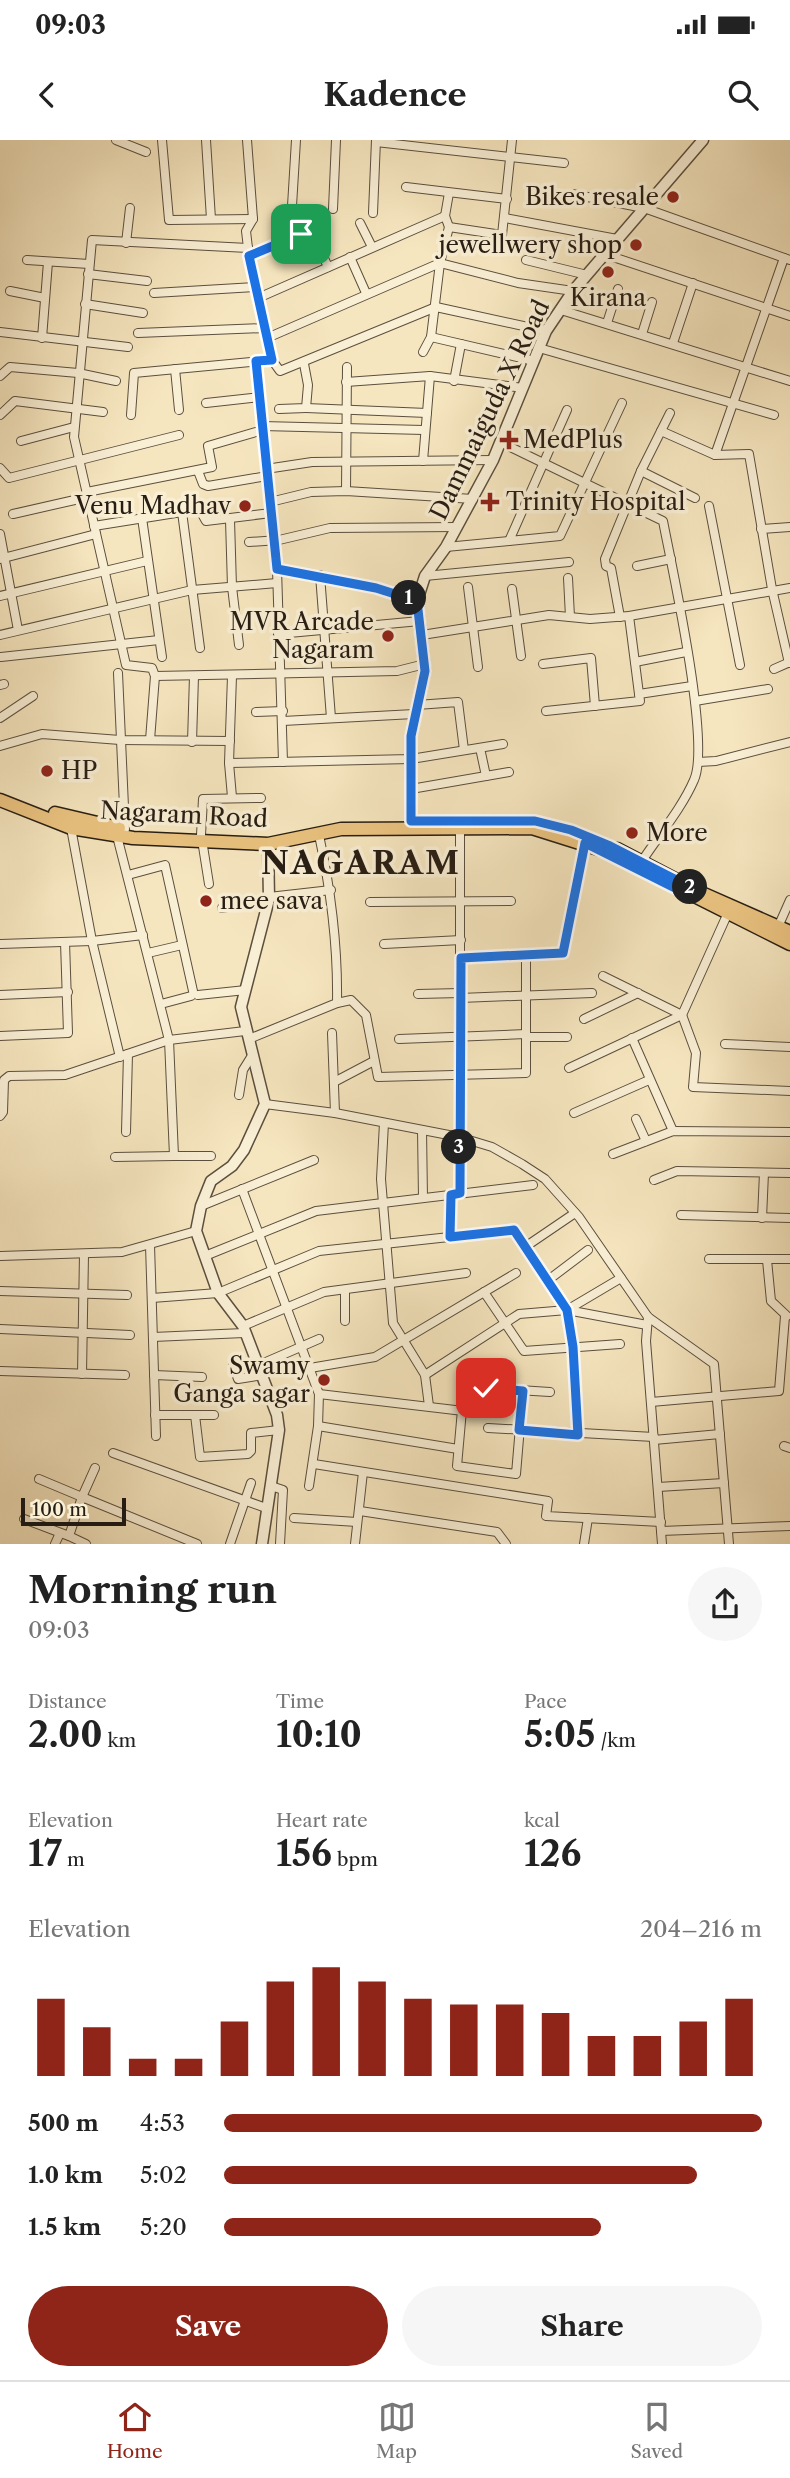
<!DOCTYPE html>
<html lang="en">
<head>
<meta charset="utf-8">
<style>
  :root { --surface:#fff; --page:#f6f6f6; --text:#222; --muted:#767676; --line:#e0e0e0; --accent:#8f2418 }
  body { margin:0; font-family:"Libre Caslon Text",serif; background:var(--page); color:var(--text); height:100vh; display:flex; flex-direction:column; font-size:26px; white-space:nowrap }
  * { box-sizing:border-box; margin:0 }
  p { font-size:23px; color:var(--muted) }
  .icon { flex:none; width:38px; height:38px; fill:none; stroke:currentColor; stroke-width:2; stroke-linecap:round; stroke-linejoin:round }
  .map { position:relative; height:1404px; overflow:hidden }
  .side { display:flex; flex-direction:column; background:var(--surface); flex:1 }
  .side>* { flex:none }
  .scale { position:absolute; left:21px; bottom:18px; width:105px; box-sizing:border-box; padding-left:7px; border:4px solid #271d13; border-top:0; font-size:19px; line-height:24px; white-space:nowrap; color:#271d13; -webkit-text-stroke:5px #f9efd5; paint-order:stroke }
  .pin { position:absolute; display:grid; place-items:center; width:60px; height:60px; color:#fff; margin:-30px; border-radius:14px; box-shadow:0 4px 10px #0006 }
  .km { position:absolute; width:35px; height:35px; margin:-18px; border-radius:50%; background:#222; color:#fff; font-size:19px; line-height:35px; text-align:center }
  .round { display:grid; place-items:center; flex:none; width:74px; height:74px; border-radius:37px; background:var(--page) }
  .summary { display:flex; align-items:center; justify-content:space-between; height:119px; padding:0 28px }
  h1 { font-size:38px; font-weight:700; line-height:52px }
  .metrics { display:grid; grid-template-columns:repeat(3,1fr); gap:10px; height:119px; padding:7px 28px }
  .metrics div { display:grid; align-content:center }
  .metrics b { font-size:35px; font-weight:700 }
  .metrics small { font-size:19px; font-weight:400 }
  .metrics p { font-size:19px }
  .chart { height:196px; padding:14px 28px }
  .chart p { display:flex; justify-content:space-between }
  .chart svg { width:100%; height:126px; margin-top:7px; stroke:var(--accent); stroke-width:6 }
  .primary-button { display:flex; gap:14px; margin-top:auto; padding:14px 28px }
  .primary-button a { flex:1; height:80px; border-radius:42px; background:var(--accent); color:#fff; font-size:28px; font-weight:700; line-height:80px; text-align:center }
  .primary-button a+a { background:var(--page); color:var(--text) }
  ul { padding:0 28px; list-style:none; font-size:23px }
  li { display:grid; grid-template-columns:112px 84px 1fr; align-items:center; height:52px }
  li i { height:18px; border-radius:9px; background:var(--accent) }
  .status { display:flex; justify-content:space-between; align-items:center; height:49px; padding:0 35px; background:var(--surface); direction:ltr }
  .status svg { height:19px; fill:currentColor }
  header { display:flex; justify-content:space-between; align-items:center; height:91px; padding:0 28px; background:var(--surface); font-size:32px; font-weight:700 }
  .dock { display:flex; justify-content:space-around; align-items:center; height:98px; border-top:2px solid var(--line); background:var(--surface); font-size:19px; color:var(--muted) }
  .dock a { display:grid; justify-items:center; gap:4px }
  .dock .on { color:var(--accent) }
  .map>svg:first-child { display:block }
</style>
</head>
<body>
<div class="status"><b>09:03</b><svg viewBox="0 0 49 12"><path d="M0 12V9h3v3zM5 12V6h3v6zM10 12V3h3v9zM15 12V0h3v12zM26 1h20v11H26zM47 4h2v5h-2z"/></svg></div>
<header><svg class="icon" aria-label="back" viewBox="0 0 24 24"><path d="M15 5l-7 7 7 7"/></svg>Kadence<svg class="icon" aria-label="search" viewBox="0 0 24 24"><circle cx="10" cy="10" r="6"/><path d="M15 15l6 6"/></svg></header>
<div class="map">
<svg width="790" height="1404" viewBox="0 0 790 1404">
  <rect width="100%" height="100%" fill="#f6e6bf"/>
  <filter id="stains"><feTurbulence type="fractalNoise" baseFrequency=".00286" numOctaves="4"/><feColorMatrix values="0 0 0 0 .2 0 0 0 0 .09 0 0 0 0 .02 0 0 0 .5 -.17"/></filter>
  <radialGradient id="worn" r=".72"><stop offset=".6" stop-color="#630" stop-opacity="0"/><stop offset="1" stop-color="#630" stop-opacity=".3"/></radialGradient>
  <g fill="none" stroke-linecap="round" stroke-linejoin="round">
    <g stroke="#5b4f3e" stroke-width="10">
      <g id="minor">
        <polyline points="116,0 146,12"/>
        <polyline points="162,0 169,80 253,79"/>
        <polyline points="206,0 211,79"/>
        <polyline points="247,0 253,79 246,91 248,108 272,220 280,231 436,167 546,191"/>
        <polyline points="376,2 564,23"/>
        <polyline points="406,47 507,59"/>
        <polyline points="572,54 644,68 790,120"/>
        <polyline points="333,69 336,0"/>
        <polyline points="373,73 376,0"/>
        <polyline points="505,78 617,99"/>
        <polyline points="360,83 372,107"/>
        <polyline points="449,87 502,95 512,0"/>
        <polyline points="290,99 296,0"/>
        <polyline points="126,103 130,68"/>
        <polyline points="604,114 790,176"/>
        <polyline points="249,116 307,94 315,98 328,127"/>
        <polyline points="350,117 366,153"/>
        <polyline points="27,120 89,124"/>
        <polyline points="526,120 587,135"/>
        <polyline points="88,134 147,141"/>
        <polyline points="10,151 45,158"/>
        <polyline points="154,153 255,147"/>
        <polyline points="258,158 445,76"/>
        <polyline points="85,164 143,173"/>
        <polyline points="561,170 790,241"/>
        <polyline points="607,183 618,149"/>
        <polyline points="0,192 128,207"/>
        <polyline points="138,193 265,188"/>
        <polyline points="642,194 652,162"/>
        <polyline points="431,197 534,221"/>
        <polyline points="42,198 48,122"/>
        <polyline points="267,198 440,123 518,143 573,151"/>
        <polyline points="673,203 693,143"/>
        <polyline points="539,208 774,275"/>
        <polyline points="423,212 431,197 440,123 449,87 445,76 449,53"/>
        <polyline points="256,221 277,429 283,622"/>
        <polyline points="175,229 179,270"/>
        <polyline points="0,236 10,227 78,233 116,241"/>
        <polyline points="430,236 523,248"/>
        <polyline points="454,241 461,204"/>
        <polyline points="346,242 430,236 423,321"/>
        <polyline points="206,263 260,257"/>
        <polyline points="306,268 427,273"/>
        <polyline points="279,269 306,268 308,245 304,224"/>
        <polyline points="567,270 509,401 560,396 622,263"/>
        <polyline points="0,275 15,261 103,272"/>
        <polyline points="131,275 134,233 272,220"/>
        <polyline points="262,286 424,290"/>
        <polyline points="661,291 715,315 749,314 772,449 789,523"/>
        <polyline points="21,301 74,287"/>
        <path d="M500,302L663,381C672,428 711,603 694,640C682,668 659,695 642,721"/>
        <polyline points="715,315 784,118"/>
        <polyline points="0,328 9,338 179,295"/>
        <polyline points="266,329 312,322 493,320"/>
        <polyline points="198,331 203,344 208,346 267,336"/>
        <polyline points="641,331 695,358"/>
        <polyline points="346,351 347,227"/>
        <polyline points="87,352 212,327 208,306 263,290"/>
        <polyline points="270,362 311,352 346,351 473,359"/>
        <polyline points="709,366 740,525"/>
        <polyline points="182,372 200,508"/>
        <polyline points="13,374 88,357"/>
        <polyline points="142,378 162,517"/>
        <polyline points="230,380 232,447 239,505"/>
        <polyline points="94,386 182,372 201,372 206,381 271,373"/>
        <polyline points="761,389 790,387"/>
        <polyline points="0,394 18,490"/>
        <polyline points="249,402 279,400 330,388 457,387"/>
        <polyline points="446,407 509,401"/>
        <polyline points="0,419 96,394"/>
        <polyline points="637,426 671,419"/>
        <polyline points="277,429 376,448 417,461"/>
        <polyline points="320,435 331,578"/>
        <polyline points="425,436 569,422"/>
        <polyline points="568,438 570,477"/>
        <polyline points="468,447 478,527"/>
        <polyline points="512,449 521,516"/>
        <polyline points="0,456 147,421"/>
        <polyline points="629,476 639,554 692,546"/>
        <polyline points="620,477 611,428 606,426 605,419 641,331 670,273"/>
        <polyline points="278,494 420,481"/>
        <polyline points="0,495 192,450 277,443"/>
        <polyline points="422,495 549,475 590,479 629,476 790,448"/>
        <polyline points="1,517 159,500"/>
        <polyline points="635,522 686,512"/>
        <polyline points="543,524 591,518 595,566"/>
        <polyline points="774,529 790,522"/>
        <polyline points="118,533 125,689"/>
        <polyline points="155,536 397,531 425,524"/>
        <polyline points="232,536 229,623 232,657"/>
        <polyline points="0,545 4,544"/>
        <polyline points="695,561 768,549"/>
        <polyline points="417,565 458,562 464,610"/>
        <polyline points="546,571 640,561 639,554"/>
        <polyline points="256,572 283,571"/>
        <polyline points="0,578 33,556"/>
        <polyline points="283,581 414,574"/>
        <polyline points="150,600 155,536 152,528 126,525 74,297 92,100 248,108"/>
        <polyline points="192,602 194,536"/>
        <polyline points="0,606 42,594 120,600 230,601"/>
        <polyline points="480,608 486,636"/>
        <polyline points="698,622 716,621 790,602"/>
        <polyline points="229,623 411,619 503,604"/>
        <polyline points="411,649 509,632"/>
        <polyline points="71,688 92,801 120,917"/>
        <polyline points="201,695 203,659 261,658"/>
        <polyline points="117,696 169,900 174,1016 211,1016"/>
        <polyline points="202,700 209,744"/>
        <polyline points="128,735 165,725 193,851"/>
        <polyline points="269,757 331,750"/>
        <polyline points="370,762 511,761"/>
        <polyline points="222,768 269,759"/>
        <polyline points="778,787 790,760"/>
        <polyline points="0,804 92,801 143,795"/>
        <polyline points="384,804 461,800"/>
        <polyline points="148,813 182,805"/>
        <polyline points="461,818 563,813 585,703"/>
        <polyline points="603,836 682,875 696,913 693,947 790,951"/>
        <polyline points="418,854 460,853"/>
        <polyline points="0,855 68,852"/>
        <polyline points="198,855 246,850"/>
        <polyline points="460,858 592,853"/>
        <polyline points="337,863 351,860 366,875 378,937 526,933 526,815"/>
        <polyline points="161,864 191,856"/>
        <polyline points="584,879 638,853"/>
        <polyline points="332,893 335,973"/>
        <polyline points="0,896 68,893 65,802"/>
        <polyline points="526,897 567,897"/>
        <polyline points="632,898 673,991"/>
        <path d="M249,899L337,863C338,805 331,751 319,695"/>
        <polyline points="399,899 526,894"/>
        <polyline points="725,904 790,907"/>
        <polyline points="569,928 682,875 727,775"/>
        <polyline points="336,941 374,921"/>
        <polyline points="239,955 243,930 253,914"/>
        <polyline points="265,964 335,973 459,997 492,1007 522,1024 545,1039 579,1077 648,1177 714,1224 729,1404"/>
        <polyline points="574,973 649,940"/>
        <polyline points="0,976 3,972 4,940 9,936 65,935 169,900 245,891"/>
        <polyline points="636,979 646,1001"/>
        <polyline points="384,983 381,1039 393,1183 425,1235 429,1266"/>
        <polyline points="422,990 423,1058"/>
        <polyline points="126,992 128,914"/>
        <polyline points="613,1014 673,991 790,992"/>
        <polyline points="115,1017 174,1016"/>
        <polyline points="654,1040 677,1031 790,1033"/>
        <polyline points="242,1049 319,1254 318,1286 309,1346"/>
        <polyline points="460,1053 460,689"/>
        <polyline points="201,1066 314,1020"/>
        <polyline points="681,1075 790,1078"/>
        <polyline points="762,1078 764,1033"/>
        <polyline points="450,1097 451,1055"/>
        <polyline points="150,1105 156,1296"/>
        <polyline points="525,1107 575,1073"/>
        <polyline points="0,1116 122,1112 196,1091"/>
        <polyline points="205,1116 316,1071 533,1045"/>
        <polyline points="709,1119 790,1119"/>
        <polyline points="767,1120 771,1161 787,1176"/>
        <polyline points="547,1141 588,1110"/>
        <polyline points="0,1151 127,1155"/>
        <polyline points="484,1152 524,1211 620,1204"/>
        <polyline points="152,1158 218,1153 319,1111 514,1090 567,1170 573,1207 578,1295"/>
        <polyline points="567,1170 647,1185"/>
        <polyline points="648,1177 646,1201 662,1404"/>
        <polyline points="345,1181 345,1151"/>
        <polyline points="243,1186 324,1152 466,1133"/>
        <polyline points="0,1189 130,1195"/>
        <polyline points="153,1197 244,1193"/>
        <polyline points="233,1225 238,1239 263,1235"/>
        <polyline points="259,1225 319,1199"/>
        <polyline points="310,1228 375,1217 516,1133"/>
        <polyline points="0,1231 125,1235"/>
        <polyline points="82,1234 84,1114"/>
        <polyline points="154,1235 202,1237"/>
        <polyline points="425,1235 519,1174 567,1170 621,1138"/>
        <polyline points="486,1248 550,1252"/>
        <polyline points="319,1254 472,1272"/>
        <polyline points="651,1262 779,1251 785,1176"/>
        <polyline points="462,1270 457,1326 516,1334 523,1251"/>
        <polyline points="155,1275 214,1275"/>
        <polyline points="195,1275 200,1317 248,1314 251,1311 251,1293 279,1290"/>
        <polyline points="318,1286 458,1309"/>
        <polyline points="488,1288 654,1297"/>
        <polyline points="654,1300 720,1294"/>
        <polyline points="784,1306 790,1308"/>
        <polyline points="113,1313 266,1368"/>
        <polyline points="314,1324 548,1361 546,1376 661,1382"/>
        <polyline points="39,1339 82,1357 95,1328"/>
        <polyline points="271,1346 283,1350 280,1404"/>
        <polyline points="658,1347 724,1343"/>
        <polyline points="360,1371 497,1392 506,1404"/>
        <polyline points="294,1378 357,1382"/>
        <polyline points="24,1379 69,1396"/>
        <polyline points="661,1391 790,1386"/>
        <polyline points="55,1404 60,1393"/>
        <polyline points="86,1404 69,1396 82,1357 197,1404"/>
        <polyline points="230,1404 251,1343"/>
        <polyline points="355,1404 363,1332"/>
        <polyline points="584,1404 588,1378"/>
      </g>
    </g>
    <g stroke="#5b4f3e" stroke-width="13">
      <g id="tertiary">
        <polyline points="411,681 411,596 425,531 417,461 425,436 446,407 493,320 546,191 573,151 703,0"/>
        <polyline points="262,1404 279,1290 277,1275 243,1186 218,1153 196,1091 201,1066 211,1041 232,1026 244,1010 265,964 241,867 269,759 268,704"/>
      </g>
    </g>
    <g stroke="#271d13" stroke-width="15">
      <g id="primary">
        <polyline points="0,660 71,688 133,698 268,704 341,689 532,688 605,711 790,804"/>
        <polyline points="55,673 119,688"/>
        <polyline points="617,709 688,746"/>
        <polyline points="704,754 790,792"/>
      </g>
    </g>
    <use href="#minor" stroke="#f9efd5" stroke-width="8"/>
    <use href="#tertiary" stroke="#f9efd5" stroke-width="10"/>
    <use href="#primary" stroke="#ebc380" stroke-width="12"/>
  </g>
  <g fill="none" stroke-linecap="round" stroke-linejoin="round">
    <g stroke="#fff" stroke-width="14">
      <polyline id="route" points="301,94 249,116 272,220 256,221 277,429 376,448 417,461 425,531 411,596 411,681 535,681 571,690 610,706 690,747 687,754 585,703 563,813 461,818 460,1053 451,1055 450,1097 514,1090 567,1170 573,1207 578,1295 519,1290 523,1251 486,1248"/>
    </g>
    <use href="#route" stroke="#1a73e8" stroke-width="9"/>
  </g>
  <g fill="#8f2418" stroke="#f9efd5" stroke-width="2.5">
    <circle cx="673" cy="57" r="7"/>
    <circle cx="636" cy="105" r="7"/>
    <circle cx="608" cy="132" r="7"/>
    <path d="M505.5 289.5h7v7h7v7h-7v7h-7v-7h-7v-7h7z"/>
    <path d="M486.5 351.5h7v7h7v7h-7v7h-7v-7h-7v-7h7z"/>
    <circle cx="245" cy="366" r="7"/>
    <circle cx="388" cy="496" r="7"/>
    <circle cx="47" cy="631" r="7"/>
    <circle cx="632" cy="693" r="7"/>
    <circle cx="206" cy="761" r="7"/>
    <circle cx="324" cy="1240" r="7"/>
  </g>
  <g text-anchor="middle" stroke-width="7" stroke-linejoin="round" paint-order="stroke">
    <g font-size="24" fill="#271d13" stroke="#f9efd5" text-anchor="end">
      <text x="659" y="65">Bikes resale</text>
      <text x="622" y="113">jewellwery shop</text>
      <text x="608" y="166" text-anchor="middle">Kirana</text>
      <text x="523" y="308" text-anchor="start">MedPlus</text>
      <text x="506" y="370" text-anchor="start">Trinity Hospital</text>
      <text x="231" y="374">Venu Madhav</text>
      <text x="374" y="490">MVR Arcade<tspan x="374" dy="28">Nagaram</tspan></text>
      <text x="61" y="639" text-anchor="start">HP</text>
      <text x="646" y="701" text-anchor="start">More</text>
      <text x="220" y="769" text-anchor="start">mee sava</text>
      <text x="310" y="1234">Swamy<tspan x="310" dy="28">Ganga sagar</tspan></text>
    </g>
    <g font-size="24" fill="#271d13" stroke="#f9efd5">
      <text transform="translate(490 270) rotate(-64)" y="8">Dammaiguda X Road</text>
      <text transform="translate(184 675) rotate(3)" y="8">Nagaram Road</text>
    </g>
    <g font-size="32" font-weight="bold" letter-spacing="2" fill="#271d13" stroke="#f9efd5">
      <text x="361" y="734">NAGARAM</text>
    </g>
  </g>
  <rect width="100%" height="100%" filter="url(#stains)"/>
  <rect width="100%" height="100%" fill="url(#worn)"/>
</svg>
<div class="scale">100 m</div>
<div class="pin" style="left:301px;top:94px;background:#1e9e55"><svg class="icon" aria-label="arrive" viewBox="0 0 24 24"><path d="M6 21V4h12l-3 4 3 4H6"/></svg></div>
<div class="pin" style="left:486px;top:1248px;background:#d93025"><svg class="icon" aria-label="check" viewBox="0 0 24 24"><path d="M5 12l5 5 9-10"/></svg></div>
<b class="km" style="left:409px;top:458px">1</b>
<b class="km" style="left:690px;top:747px">2</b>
<b class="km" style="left:459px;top:1007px">3</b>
</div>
<section class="side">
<div class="summary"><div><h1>Morning run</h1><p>09:03</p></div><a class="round"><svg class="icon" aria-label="share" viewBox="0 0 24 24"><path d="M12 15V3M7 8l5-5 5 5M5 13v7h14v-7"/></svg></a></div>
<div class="metrics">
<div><p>Distance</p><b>2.00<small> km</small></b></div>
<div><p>Time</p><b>10:10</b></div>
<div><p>Pace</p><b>5:05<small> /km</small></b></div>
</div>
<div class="metrics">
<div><p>Elevation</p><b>17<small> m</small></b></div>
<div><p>Heart rate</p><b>156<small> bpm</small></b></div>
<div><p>kcal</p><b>126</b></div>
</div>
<div class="chart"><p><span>Elevation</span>204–216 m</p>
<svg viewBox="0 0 160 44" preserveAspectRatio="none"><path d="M5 44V17M15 44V27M25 44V38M35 44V38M45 44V25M55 44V11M65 44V6M75 44V11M85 44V17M95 44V19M105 44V19M115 44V22M125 44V30M135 44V30M145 44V25M155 44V17"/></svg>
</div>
<ul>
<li><b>500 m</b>4:53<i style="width:100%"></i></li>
<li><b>1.0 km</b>5:02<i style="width:88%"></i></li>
<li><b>1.5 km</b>5:20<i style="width:70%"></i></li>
</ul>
<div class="primary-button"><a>Save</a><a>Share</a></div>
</section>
<nav class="dock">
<a class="on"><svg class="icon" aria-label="home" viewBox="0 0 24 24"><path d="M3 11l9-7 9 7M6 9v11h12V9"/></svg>Home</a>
<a><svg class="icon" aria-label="map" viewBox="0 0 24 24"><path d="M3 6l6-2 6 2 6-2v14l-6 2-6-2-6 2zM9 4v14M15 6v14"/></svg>Map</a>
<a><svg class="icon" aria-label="saved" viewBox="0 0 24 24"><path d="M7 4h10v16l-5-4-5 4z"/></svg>Saved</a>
</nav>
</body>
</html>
